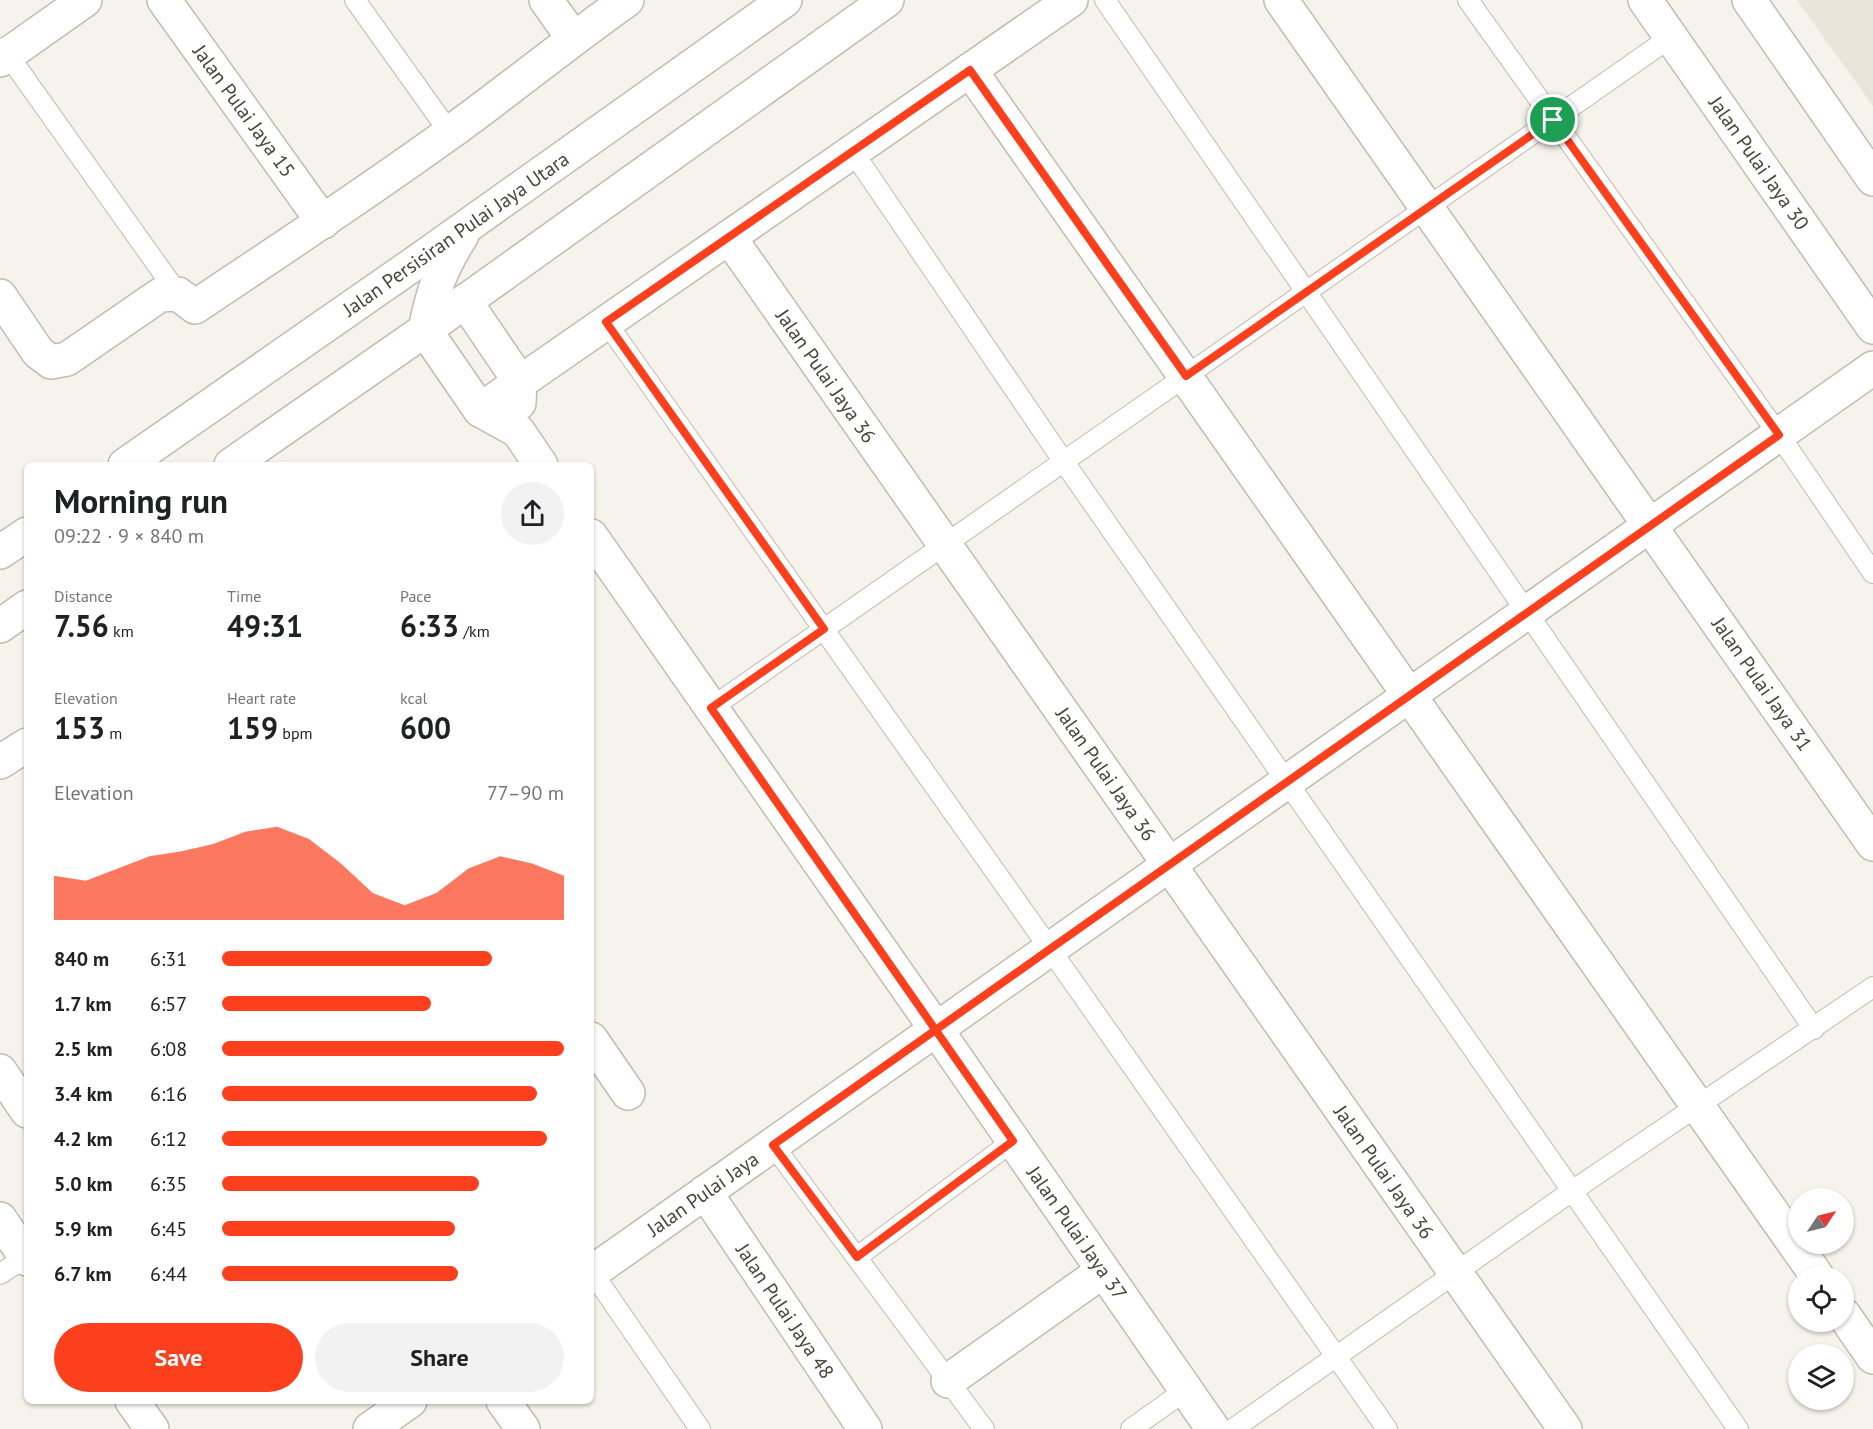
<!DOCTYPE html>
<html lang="en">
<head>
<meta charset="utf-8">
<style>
  :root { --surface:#fff; --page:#f2f2f2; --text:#202124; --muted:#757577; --accent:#fc3f1d }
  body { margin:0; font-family:"PT Sans",sans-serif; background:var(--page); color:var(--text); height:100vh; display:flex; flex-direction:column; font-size:22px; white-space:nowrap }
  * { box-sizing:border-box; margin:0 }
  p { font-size:20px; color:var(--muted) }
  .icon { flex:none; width:33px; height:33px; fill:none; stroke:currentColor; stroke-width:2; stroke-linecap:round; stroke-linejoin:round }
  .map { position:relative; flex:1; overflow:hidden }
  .panel { position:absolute; left:24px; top:462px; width:570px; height:942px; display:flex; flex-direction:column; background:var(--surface); border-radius:9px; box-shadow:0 2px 4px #0004 }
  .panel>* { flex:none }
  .needle { width:39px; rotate:55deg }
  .tools { position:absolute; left:1788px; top:1188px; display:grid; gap:12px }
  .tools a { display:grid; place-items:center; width:66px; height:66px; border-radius:50%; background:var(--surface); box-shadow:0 2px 4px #0004; font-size:30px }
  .pin { position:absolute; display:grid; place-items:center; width:51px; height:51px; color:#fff; margin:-26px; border:3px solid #fff; border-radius:50%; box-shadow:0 2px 6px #0007 }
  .round { display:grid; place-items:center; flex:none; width:63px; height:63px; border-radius:32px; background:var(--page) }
  .headline { display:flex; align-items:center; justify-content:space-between; height:102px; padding:0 30px }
  h1 { font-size:33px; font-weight:600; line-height:45px }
  .stats { display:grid; grid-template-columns:repeat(3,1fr); gap:9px; height:102px; padding:6px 30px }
  .stats div { display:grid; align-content:center }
  .stats b { font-size:30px; font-weight:600 }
  .stats small { font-size:16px; font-weight:400 }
  .stats p { font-size:16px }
  .chart { height:168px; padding:12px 30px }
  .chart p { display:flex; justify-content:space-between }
  .chart svg { width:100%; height:108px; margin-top:6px; fill:var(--accent); opacity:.7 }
  .action { display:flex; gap:12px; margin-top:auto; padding:12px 30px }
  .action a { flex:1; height:69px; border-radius:36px; background:var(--accent); color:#fff; font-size:24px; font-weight:600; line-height:69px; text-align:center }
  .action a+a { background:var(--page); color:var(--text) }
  ul { padding:0 30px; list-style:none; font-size:20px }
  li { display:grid; grid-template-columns:96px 72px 1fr; align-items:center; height:45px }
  li i { height:15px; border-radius:8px; background:var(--accent) }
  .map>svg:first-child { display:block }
</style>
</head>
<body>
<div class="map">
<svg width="1873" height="1429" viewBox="0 0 1873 1429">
  <rect width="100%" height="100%" fill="#f6f3ec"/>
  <polygon fill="#eae5da" points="1797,0 1873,0 1873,106"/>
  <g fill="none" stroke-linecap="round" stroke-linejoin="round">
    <g stroke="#c2bbae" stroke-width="22">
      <g id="service">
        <polyline points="355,0 450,133"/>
        <polyline points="1105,0 1814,1029"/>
        <polyline points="1468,0 1779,435 1873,573"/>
        <polyline points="3,48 178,294"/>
        <polyline points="853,152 1064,462 1738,1429"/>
        <polyline points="606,322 1050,949 1387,1429"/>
        <polyline points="711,708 1671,37"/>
        <polyline points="773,1145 984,1429"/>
        <polyline points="857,1257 1013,1141"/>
        <polyline points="592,1272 700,1429"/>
        <polyline points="0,1274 26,1257"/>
        <polyline points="1131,1429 1186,1390"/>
        <polyline points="1233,1429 1572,1191 1873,987"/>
      </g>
    </g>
    <g stroke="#c2bbae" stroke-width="36">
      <g id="minor">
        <polyline points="164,0 323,222"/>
        <polyline points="546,0 573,38"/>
        <polyline points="1281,0 1873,844"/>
        <polyline points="1645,0 1873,327"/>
        <polyline points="0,60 85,0"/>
        <polyline points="970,70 1817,1276"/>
        <polyline points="729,237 1565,1429"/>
        <path d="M0,296L38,352L51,362L67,359L160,295L178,294L195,307C280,250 365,194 448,134C508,91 566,43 627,0"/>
        <polyline points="465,301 520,382 519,403"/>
        <polyline points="425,330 480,410 518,431 541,465"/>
        <polyline points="480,410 1071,0"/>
        <polyline points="591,536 936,1029 1213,1429"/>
        <polyline points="0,762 27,745"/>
        <polyline points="591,1039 628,1093"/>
        <polyline points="0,1071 27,1111"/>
        <polyline points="705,1192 865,1429"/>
        <polyline points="0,1219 27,1259"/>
        <polyline points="591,1273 1873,368"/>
        <polyline points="1844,1315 1873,1357"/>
        <polyline points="948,1381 1103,1271"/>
        <polyline points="132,1401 152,1429"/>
        <polyline points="503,1401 523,1429"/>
        <polyline points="370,1429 410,1401"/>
      </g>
    </g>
    <g stroke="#c2bbae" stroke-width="36">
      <g id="tertiary">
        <polyline points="1749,0 1873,179"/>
        <path d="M425,330C433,290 440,270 462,235"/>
        <polyline points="125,465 418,261 785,0"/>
        <polyline points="231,465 425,330 887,0"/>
        <polyline points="0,552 27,534"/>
        <polyline points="0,626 27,607"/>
      </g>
    </g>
    <use href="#service" stroke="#fff" stroke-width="20"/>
    <use href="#minor" stroke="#fff" stroke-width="33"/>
    <use href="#tertiary" stroke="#fff" stroke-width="33"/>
  </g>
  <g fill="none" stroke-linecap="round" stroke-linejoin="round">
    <g stroke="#fff" stroke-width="12">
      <path id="route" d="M1553,120L1186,376L970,70L606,322L824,629L711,708L1013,1141L857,1257L773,1145C866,1079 958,1014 1050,949L1779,435L1553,120"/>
    </g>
    <use href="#route" stroke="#fc3f1d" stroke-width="8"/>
  </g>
  <g text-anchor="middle" stroke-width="4.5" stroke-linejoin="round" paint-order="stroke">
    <g font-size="20" fill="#4b4439" stroke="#fff">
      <text transform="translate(244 111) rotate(54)" y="7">Jalan Pulai Jaya 15</text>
      <text transform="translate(1759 163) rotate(55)" y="7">Jalan Pulai Jaya 30</text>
      <text transform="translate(456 234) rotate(-35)" y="7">Jalan Persisiran Pulai Jaya Utara</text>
      <text transform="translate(826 376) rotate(55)" y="7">Jalan Pulai Jaya 36</text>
      <text transform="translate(1762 684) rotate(55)" y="7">Jalan Pulai Jaya 31</text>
      <text transform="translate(1106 774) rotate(55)" y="7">Jalan Pulai Jaya 36</text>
      <text transform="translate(1384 1172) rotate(55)" y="7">Jalan Pulai Jaya 36</text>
      <text transform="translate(703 1194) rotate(-35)" y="7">Jalan Pulai Jaya</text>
      <text transform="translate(1077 1233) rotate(55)" y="7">Jalan Pulai Jaya 37</text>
      <text transform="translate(785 1311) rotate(56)" y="7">Jalan Pulai Jaya 48</text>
    </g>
  </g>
</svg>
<div class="tools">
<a><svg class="needle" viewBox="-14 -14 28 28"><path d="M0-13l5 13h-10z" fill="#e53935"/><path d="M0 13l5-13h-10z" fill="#757577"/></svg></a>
<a><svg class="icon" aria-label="locate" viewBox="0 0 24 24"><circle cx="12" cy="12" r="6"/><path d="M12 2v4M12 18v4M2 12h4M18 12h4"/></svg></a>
<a><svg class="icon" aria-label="layers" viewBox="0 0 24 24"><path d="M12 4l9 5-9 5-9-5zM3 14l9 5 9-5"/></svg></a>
</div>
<div class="pin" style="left:1553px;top:120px;background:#1e9e55"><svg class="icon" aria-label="arrive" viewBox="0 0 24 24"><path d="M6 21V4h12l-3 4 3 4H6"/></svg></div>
<section class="panel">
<div class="headline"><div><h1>Morning run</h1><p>09:22 · 9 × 840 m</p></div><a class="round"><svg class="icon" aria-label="share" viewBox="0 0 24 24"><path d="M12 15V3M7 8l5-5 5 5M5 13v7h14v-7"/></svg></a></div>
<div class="stats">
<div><p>Distance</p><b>7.56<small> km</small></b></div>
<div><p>Time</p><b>49:31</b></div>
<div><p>Pace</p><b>6:33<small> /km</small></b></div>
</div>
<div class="stats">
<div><p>Elevation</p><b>153<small> m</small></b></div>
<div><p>Heart rate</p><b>159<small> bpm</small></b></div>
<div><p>kcal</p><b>600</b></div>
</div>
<div class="chart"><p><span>Elevation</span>77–90 m</p>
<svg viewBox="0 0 160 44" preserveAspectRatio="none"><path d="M0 44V26L10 28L20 23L30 18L40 16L50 13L60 8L70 6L80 11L90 21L100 33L110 38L120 33L130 23L140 18L150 21L160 26V44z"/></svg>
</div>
<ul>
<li><b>840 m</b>6:31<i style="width:79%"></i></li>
<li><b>1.7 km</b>6:57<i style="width:61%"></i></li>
<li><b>2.5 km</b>6:08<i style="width:100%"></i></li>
<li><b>3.4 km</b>6:16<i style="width:92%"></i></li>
<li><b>4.2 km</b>6:12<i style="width:95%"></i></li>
<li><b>5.0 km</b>6:35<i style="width:75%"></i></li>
<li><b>5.9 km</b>6:45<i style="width:68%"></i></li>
<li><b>6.7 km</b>6:44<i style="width:69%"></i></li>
</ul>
<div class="action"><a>Save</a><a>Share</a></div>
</section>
</div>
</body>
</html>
